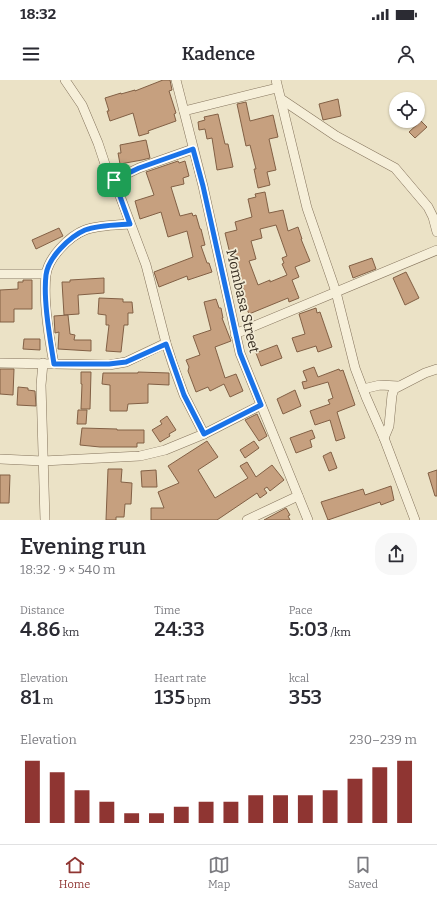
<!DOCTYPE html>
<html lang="en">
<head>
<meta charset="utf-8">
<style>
  :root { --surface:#fff; --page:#f7f7f7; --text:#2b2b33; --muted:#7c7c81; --line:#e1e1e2; --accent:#8f3532 }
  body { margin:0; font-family:Bitter,serif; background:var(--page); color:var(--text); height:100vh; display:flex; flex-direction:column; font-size:15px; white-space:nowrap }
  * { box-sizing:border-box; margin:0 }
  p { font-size:13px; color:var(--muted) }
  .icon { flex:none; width:22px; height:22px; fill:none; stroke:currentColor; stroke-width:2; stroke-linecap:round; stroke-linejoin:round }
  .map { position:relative; height:440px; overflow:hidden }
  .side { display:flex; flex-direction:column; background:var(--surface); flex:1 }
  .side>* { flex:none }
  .tools { position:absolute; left:389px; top:12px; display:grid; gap:8px }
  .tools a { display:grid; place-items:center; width:36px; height:36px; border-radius:50%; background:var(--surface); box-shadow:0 1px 3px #0004; font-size:20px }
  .pin { position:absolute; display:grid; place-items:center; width:34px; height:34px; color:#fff; margin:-17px; border-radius:8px; box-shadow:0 2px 6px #0006 }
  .round { display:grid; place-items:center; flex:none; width:42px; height:42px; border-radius:16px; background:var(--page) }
  .summary { display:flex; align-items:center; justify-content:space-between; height:68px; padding:0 20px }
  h1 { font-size:22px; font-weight:600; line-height:30px }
  .stats { display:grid; grid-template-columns:repeat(3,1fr); gap:6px; height:68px; padding:4px 20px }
  .stats div { display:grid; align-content:center }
  .stats b { font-size:20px; font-weight:600 }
  .stats small { font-size:11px; font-weight:400 }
  .stats p { font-size:11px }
  .chart { height:112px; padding:8px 20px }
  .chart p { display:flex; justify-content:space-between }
  .chart svg { width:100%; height:72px; margin-top:4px; stroke:var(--accent); stroke-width:6 }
  .status { display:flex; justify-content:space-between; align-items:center; height:28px; padding:0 20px; background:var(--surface); direction:ltr }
  .status svg { height:11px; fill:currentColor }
  header { display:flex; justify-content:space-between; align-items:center; height:52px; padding:0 20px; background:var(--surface); font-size:18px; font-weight:600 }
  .tab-bar { display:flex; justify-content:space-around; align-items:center; height:56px; border-top:1px solid var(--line); background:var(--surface); font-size:11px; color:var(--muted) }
  .tab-bar a { display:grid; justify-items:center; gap:2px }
  .tab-bar .selected { color:var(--accent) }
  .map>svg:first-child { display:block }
</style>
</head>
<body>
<div class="status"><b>18:32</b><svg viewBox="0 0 49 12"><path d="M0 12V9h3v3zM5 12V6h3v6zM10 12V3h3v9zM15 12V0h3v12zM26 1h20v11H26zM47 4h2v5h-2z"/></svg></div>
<header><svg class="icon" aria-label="menu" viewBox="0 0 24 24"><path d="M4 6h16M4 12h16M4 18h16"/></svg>Kadence<svg class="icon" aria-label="person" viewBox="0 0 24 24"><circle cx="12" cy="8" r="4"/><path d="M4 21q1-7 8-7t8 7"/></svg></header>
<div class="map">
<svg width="437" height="440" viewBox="0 0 437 440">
  <rect width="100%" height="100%" fill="#ebe2c6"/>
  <g fill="#c6a07f" stroke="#826045" fill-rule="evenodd">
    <polygon points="163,0 170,0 172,10 169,11 176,33 174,34 176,41 148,51 149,53 139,56 133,33 110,41 107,31 109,31 105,18 121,13 121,14 135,10 135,11"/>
    <polygon points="338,19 341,36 323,40 319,24"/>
    <polygon points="246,22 250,41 273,35 278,57 269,59 276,90 267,92 270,105 258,108 254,89 256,89 250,65 246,66 237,24"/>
    <polygon points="218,34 225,64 228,64 233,87 217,90 212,58 207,59 205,49 199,50 198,42 205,40 204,37"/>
    <polygon points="421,41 427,47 415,58 409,52"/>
    <polygon points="146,60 150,78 142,80 120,84 118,73 121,73 120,65"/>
    <polygon points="178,81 179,83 185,81 189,96 183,98 184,104 171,107 180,136 192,133 193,136 196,135 200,149 201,149 205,165 201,166 207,183 209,183 212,192 188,200 187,196 159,207 154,192 193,177 187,151 168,157 161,132 140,139 135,121 154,115 146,92"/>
    <path d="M265,112L269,133L283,130L288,151L298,147L302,159H301L310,181L295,187L299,197L292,200L299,218L289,222L288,218L249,234L240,212L244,210L235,185L233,186L225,153L237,150L235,142L252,137L248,119L256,117L255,114ZM276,145L287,176L282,178L284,183L282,184L287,195L270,202V200L258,205L249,181L256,179L251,161L262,158L260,149Z"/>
    <polygon points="59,148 63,156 36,169 32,160"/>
    <polygon points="372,178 376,189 353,198 349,186"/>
    <polygon points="406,192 419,218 405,225 393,198"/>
    <polygon points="104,198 104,213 78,215 79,234 64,235 62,202 70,202 70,200"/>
    <polygon points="23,200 32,200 32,229 14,229 14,242 0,242 0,210 18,209 18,202 23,202"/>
    <polygon points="99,218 123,219 123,222 132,222 133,233 128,233 128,245 124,245 121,272 106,271 109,245 106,245 106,235 98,234"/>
    <polygon points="216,219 219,228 221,228 223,238 222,238 231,261 215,267 225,298 236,294 243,311 230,317 224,304 210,311 208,307 196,312 188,291 189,287 186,280 200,275 193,256 211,250 204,222"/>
    <polygon points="316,228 317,233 320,232 332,267 318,272 316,266 297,272 292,258 305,254 299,234"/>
    <polygon points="68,235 70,254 75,255 74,260 91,260 91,271 58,269 59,252 55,253 54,236"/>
    <polygon points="24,259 40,259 40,270 23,269"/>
    <polygon points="277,265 282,278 261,286 256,273"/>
    <polygon points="314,287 318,297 339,289 340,291 343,290 355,325 337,332 345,358 336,361 330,340 315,345 310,331 330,324 328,320 333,318 328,302 304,309 302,302 307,301 303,291"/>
    <polygon points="0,289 14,289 13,315 0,314"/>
    <polygon points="81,292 91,292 90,329 81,329 82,304 81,304"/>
    <polygon points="138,292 169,293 169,305 148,304 148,323 128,324 127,331 110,331 110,305 102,304 103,293 138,293"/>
    <polygon points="18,307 28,308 28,310 35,311 36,326 17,325"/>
    <polygon points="295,310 301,326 283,334 277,319"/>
    <polygon points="78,330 87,330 86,344 77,344"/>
    <polygon points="257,334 267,356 259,361 245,340"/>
    <polygon points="167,336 176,350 169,354 170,356 160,362 152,350 162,344 160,341"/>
    <polygon points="82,348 117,349 117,350 144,350 144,363 137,363 137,367 100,367 80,365"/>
    <polygon points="312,350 315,358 310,360 312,367 296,373 290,358"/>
    <polygon points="207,361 218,377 198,390 215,418 248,398 240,386 247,382 256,397 272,385 284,400 270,411 267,407 264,409 267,413 260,418 257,413 217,440 151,440 151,428 164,428 158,412 179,403 168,386"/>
    <polygon points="254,361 259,368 245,378 240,370"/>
    <polygon points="331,372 337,388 329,391 323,376"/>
    <polygon points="108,389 122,389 121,402 132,403 131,424 125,424 124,437 116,437 116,440 106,440"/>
    <polygon points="156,390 157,407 142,407 141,391"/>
    <polygon points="437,390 437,416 435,416 428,393"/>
    <polygon points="0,395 10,395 9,423 0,423"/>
    <polygon points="391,406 394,420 381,425 380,422 328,440 321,422 363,409 365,415"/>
    <polygon points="286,428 290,435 288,436 290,440 264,440"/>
  </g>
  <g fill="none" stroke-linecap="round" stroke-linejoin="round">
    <g stroke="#85745d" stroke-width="10">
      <g id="street">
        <polyline points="65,0 82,25 98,63 105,84 114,100 146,185 166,263 173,285 184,315 204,354"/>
        <polyline points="176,0 203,106 240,273 308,440"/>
        <polyline points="276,0 307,128 336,212 355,288 366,317 384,358 415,440"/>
        <polyline points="281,19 336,56 395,88 428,127 433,137 437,152"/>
        <polyline points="184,31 277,8"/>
        <polyline points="114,100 139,88 193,69"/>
        <polyline points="0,194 46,194"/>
        <polyline points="235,254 437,170"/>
        <polyline points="0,283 109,285 126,282 166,263"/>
        <polyline points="43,283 41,305 45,440"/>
        <path d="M54,284C49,258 43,220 46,195C48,178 69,156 85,150C98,145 115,145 130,144"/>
        <polyline points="363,309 380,305 398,306"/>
        <polyline points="384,358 389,346 392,315 394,309 425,293 437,289"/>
        <polyline points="0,379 43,381 140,376 165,370 204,354 261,325"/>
        <polyline points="247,440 298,416"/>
      </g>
    </g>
    <use href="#street" stroke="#f6efd9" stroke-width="9"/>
  </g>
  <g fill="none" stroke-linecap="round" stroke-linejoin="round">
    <g stroke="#fff" stroke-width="8">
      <path id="route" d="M193,69L203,106L240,273L261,325L204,354L184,315L166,264L126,282L109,284H54C50,258 43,220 46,195C48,178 69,157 85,150C98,145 115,145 130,144L114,100L139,88Z"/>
    </g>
    <use href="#route" stroke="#1a73e8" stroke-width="5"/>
  </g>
  <g text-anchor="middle" stroke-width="3.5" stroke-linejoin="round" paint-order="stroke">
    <g font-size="14" fill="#362c20" stroke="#f3ecd6">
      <text transform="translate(243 221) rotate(77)" y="5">Mombasa Street</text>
    </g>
  </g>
</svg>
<div class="tools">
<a><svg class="icon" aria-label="locate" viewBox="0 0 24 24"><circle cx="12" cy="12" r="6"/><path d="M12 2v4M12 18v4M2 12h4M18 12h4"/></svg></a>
</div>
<div class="pin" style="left:114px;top:100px;background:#1e9e55"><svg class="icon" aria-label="arrive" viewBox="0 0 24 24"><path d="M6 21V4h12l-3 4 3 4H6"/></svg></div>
</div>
<section class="side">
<div class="summary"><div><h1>Evening run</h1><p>18:32 · 9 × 540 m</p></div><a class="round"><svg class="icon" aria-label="share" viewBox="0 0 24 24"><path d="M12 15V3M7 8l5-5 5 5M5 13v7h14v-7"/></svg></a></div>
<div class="stats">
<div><p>Distance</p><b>4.86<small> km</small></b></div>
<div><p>Time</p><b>24:33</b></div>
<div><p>Pace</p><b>5:03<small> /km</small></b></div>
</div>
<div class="stats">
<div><p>Elevation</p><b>81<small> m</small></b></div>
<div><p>Heart rate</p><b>135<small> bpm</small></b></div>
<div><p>kcal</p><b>353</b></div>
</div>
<div class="chart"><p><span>Elevation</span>230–239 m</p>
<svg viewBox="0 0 160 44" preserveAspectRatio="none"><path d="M5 44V6M15 44V13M25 44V24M35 44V31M45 44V38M55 44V38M65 44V34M75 44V31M85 44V31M95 44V27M105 44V27M115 44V27M125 44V24M135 44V17M145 44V10M155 44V6"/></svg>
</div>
</section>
<nav class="tab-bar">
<a class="selected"><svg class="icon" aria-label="home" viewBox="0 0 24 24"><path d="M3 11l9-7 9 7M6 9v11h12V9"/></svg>Home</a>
<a><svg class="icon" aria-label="map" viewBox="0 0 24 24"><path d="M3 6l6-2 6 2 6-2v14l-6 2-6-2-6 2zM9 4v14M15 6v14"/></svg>Map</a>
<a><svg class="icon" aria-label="saved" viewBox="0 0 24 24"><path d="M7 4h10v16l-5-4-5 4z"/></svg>Saved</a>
</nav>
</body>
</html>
